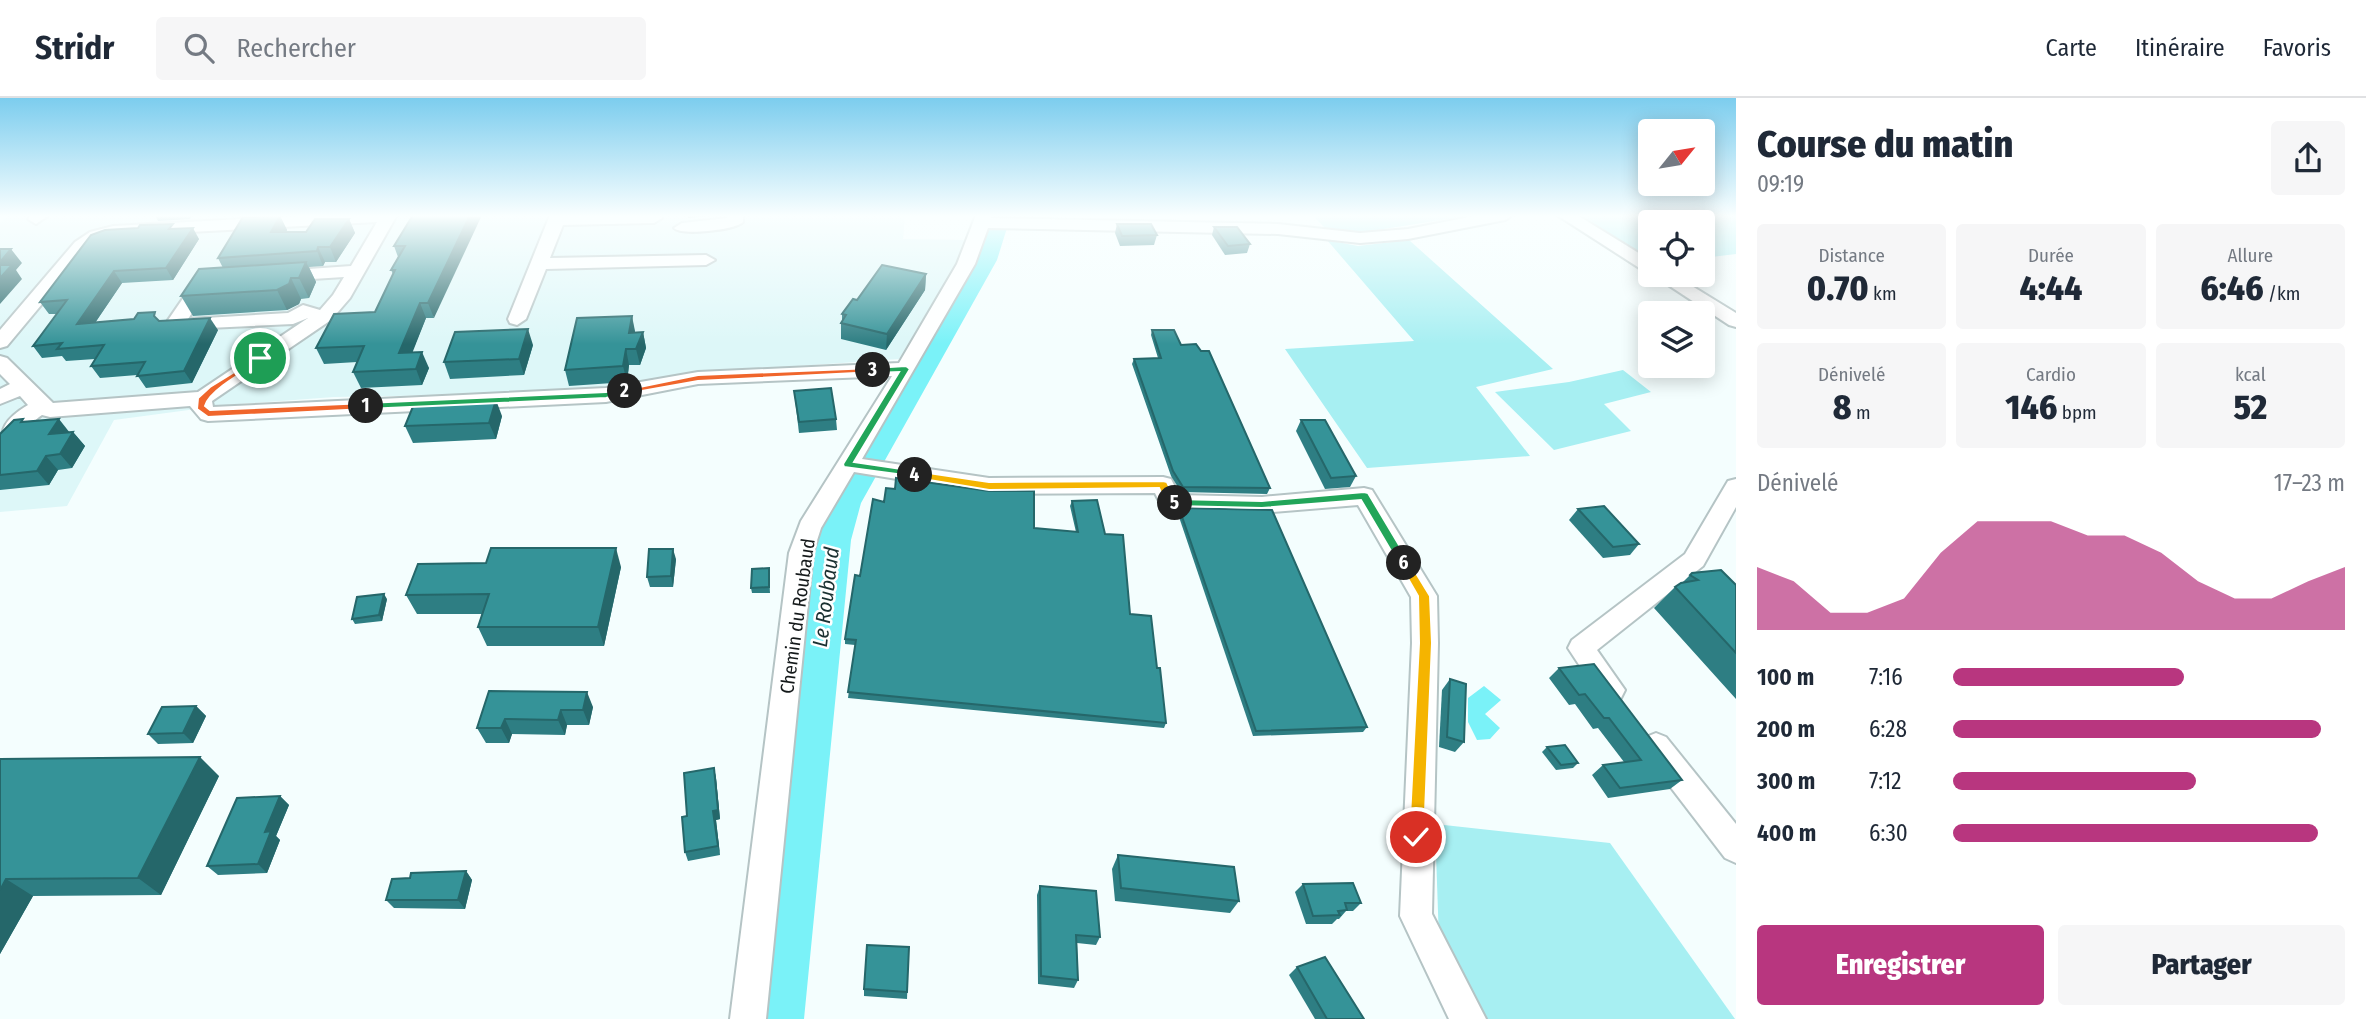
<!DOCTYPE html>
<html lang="fr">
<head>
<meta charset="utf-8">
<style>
  :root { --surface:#fff; --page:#f6f6f7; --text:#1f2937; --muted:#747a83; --line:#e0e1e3; --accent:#b8367f }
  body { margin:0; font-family:"Fira Sans Condensed",sans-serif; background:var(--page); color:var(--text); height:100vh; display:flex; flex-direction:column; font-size:26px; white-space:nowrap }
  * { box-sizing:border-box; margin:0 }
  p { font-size:23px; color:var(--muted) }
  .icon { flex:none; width:38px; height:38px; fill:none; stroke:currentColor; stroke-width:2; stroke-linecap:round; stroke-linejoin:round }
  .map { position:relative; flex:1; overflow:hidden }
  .drawer { display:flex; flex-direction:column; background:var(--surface); width:630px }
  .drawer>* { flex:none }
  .needle { width:46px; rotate:60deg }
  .tools { position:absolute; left:1638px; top:21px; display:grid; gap:14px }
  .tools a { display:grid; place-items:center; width:77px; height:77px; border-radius:7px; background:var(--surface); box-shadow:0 4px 18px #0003; font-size:35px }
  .pin { position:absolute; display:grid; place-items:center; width:60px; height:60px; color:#fff; margin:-30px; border:4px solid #fff; border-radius:50%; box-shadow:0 2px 7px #0007 }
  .km { position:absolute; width:35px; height:35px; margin:-18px; border-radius:50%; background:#222; color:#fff; font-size:19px; line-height:35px; text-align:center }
  .round { display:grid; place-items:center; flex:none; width:74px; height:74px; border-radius:7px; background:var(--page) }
  .headline { display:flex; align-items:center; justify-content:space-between; height:119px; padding:0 21px }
  h1 { font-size:38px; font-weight:800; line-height:52px }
  .metrics { display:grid; grid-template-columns:repeat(3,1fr); gap:10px; height:119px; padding:7px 21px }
  .metrics div { display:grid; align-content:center; border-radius:7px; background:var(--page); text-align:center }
  .metrics b { font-size:35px; font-weight:800 }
  .metrics small { font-size:19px; font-weight:400 }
  .metrics p { font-size:19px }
  .chart { height:196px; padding:14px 21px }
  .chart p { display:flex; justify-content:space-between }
  .chart svg { width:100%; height:126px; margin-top:7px; fill:var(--accent); opacity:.7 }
  .action { display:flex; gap:14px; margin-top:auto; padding:14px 21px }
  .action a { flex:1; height:80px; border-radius:7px; background:var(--accent); color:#fff; font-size:28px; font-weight:800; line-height:80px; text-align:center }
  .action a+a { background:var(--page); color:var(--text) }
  ul { padding:0 21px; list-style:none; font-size:23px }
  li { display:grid; grid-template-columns:112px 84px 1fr; align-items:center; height:52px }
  li i { height:18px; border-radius:9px; background:var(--accent) }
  header { display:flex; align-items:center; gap:42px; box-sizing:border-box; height:98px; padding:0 35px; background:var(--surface); border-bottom:2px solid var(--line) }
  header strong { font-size:33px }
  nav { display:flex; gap:38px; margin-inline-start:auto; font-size:24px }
  .search { width:490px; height:63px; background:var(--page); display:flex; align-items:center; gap:18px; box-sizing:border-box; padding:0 24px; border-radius:7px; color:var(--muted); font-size:26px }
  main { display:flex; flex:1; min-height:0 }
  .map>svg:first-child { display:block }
</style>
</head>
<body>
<header>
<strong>Stridr</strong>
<div class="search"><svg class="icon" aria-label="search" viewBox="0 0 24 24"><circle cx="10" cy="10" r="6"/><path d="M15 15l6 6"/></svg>Rechercher</div>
<nav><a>Carte</a><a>Itinéraire</a><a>Favoris</a></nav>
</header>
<main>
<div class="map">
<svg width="1736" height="921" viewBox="0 0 1736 921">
  <rect width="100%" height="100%" fill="#f4fefe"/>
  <polygon fill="#ddf7f8" points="8,117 905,117 903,141 970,142 899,261 712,274 561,295 334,299 226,307 114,322 67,408 0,414 0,125"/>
  <g fill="#a7eff2">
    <polygon points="1312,117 1473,117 1358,135 1326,131"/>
    <polygon points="1581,117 1736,117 1736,156 1703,160 1703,124 1650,124 1650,161"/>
    <polygon points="1327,142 1358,148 1409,142 1553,271 1476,289 1530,358 1367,370 1285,251 1414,243"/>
    <polygon points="1623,272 1651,294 1604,306 1631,333 1554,352 1495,294 1569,284"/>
    <polygon points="1435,726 1610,745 1735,921 1483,921 1439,843"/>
  </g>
  <polygon fill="#7af2f8" points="1484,588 1501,602 1485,616 1500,630 1490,641 1477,642 1468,624 1468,600"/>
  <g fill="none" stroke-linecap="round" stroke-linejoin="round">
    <polygon fill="#7af2f8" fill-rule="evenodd" points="987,117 1011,117 997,162 861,405 851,442 804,921 752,921 815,442 827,405 971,162"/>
    <g stroke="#b5c4c5" stroke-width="4">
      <g id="minor">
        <polygon points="31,117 49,117 36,126 28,121"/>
        <path d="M315,117H397L350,200L331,222L212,303L213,309L606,290L698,274L899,265L957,166L976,117H992L991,120L1278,126L1360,135L1408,131L1480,117H1513L1505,122L1408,141L1360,145L1278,136L988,130L975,166L862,361L989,380L1163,379L1171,381L1179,397L1262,399L1364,390L1372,392L1437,498L1438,545L1432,816L1486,921H1449L1400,818L1412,545L1411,499L1358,407L1262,415L1171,413L1163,411L1155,395L989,396L854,374L821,430L813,455L766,921H730L789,455L801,423L892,278L698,286L606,304L208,323L201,321L190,308L50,319L42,317C26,327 14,352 0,356C0,330 5,321 28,307L20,298L0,306V291L10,286L0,276V258L7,260L53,305L198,294L308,220L293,226L167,232L164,228L197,180L207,178L216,183L210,188L188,221L288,215L303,207L320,212L333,197L344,179L281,183L272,178L281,173L351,168L377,124L114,138L102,142L87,152L7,248L0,250V232L75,144L90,134L113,128Z"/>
        <polygon points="550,117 660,117 662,120 654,125 563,127 550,160 706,157 715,162 706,167 546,171 526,221 517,227 510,225 508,221"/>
        <path d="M727,117H743V124C735,132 681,138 674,130L682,125L727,120Z"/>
        <polygon points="1557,117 1577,117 1650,162 1650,174 1644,173"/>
        <polygon points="1653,177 1674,177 1736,215 1736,229 1729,227"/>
        <polygon points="1736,381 1736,409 1703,468 1597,552 1625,592 1621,600 1611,603 1601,600 1568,550 1572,542 1685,456 1728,383"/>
        <polygon points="1656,635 1666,639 1736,726 1736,765 1725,760 1646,657 1642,648 1646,639"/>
      </g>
    </g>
    <use href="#minor" fill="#fff" fill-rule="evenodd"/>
  </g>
  <g fill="#2e7e83">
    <polygon points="155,117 193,117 190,121 158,123"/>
    <polygon points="413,117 434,220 426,220 412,254 429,270 422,287 361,290 353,274 357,264 324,266 316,250 375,214 393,176 391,172 398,159 394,148"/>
    <polygon points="280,118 287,132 286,134 306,134 349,121 355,135 336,164 325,164 323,168 309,169 316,184 309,200 301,201 299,206 287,212 193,218 181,198 223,170 218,160"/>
    <polygon points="1117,126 1157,137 1154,147 1120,148 1115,135"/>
    <polygon points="1214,129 1250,146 1247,155 1225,157 1212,137"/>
    <polygon points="176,131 199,141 173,182 122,185 95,225 160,223 218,232 192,285 146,290 137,277 100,280 91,268 95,261 66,263 62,258 42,260 33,248 57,216 49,216 40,204"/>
    <polygon points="926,176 925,192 886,252 841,241 841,225 842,223 842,216 857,202"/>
    <polygon points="1152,232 1181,247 1270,390 1267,396 1181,394 1171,378 1132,266 1134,261 1158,260 1151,237"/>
    <polygon points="635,233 635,235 643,234 646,250 640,267 629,267 627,284 569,288 565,272"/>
    <polygon points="533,247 524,277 450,281 444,264"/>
    <polygon points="794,293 836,321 837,332 799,335"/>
    <polygon points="502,318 496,341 413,345 405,328"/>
    <polygon points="1301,322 1356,378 1350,389 1325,391 1296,333"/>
    <polygon points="25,324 69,334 73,334 85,348 72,370 58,372 49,387 0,392 0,336"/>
    <polygon points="1072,403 1105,436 1130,516 1157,570 1166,625 1164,630 848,600 855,547 845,546 845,541 860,478 1034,430 1076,434 1070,408"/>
    <polygon points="1179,410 1367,629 1363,634 1253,638 1178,416"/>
    <polygon points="1578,411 1639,446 1630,457 1603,460 1569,422"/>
    <polygon points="676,461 673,489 650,489 647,479"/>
    <polygon points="621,469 604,548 487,548 478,529 482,516 417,516 406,497"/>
    <polygon points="1692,475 1736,487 1736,601 1654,510 1675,489 1683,484"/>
    <polygon points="769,476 770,495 752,495 751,490"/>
    <polygon points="387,501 382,523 355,526 352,521"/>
    <polygon points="1559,570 1682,682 1670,691 1608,700 1592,677 1603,667 1624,664 1598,630 1593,631 1575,606 1569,607 1549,580"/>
    <polygon points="1450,581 1464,644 1455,654 1439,649 1442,592"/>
    <polygon points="489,593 593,609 589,627 567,627 565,637 512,636 509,645 486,645 477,630"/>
    <polygon points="196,608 206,618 193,645 158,646 148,636"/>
    <polygon points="1547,649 1578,665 1573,670 1556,672 1542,654"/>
    <polygon points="0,661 219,678 161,797 33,798 0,856"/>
    <polygon points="714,670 716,680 720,721 716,722 720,757 688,763 685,754 687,718"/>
    <polygon points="280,698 289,707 276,738 280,742 267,775 218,777 207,768"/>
    <polygon points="1118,757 1239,803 1230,815 1115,803 1112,771"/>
    <polygon points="466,773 472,782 465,811 394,810 386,802 410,780"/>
    <polygon points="1303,786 1361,805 1353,813 1346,813 1339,821 1337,821 1332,826 1306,826 1295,794"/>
    <polygon points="1040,788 1100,839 1096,847 1077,845 1078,882 1074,890 1038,886 1037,797"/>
    <polygon points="909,849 907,901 864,898 864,891"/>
    <polygon points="1297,869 1364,921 1315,921 1289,877"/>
  </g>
  <g fill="#25676a">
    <polygon points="470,117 482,117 434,220 428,205"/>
    <polygon points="688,117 717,117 688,120"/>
    <polygon points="280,118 287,132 278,149 271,134"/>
    <polygon points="349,121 355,135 336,164 330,149"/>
    <polygon points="193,130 199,141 173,182 166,170"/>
    <polygon points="318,149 325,164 323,168 317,153"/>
    <polygon points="11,151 22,165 16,172 22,181 0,206 0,164"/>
    <polygon points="306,164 316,184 309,200 299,180"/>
    <polygon points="114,173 122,185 86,238 77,226"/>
    <polygon points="926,176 925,192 886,252 887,236"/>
    <polygon points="291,180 301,201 299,206 287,212 277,192"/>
    <polygon points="420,205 426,220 406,271 399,255"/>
    <polygon points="632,218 635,233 632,251 629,235"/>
    <polygon points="210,220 218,232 192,285 184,273"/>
    <polygon points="528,231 533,247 524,277 519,261"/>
    <polygon points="643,234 646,250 640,267 636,251"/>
    <polygon points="626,251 629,267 627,284 623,268"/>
    <polygon points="422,254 429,270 422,287 416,271"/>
    <polygon points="496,302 502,318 496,341 489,325"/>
    <polygon points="59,321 70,335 49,336"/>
    <polygon points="73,334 85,348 72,370 60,356"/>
    <polygon points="46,358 58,372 49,387 37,373"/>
    <polygon points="616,450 621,469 604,548 598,529"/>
    <polygon points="673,451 676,461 673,489 671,478"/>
    <polygon points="384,496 387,501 382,523 379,517"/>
    <polygon points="587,594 593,609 589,627 583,612"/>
    <polygon points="196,608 206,618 193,645 183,635"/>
    <polygon points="561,612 567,627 565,637 558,622"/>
    <polygon points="505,621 512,636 509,645 501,630"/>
    <polygon points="200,659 219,678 161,797 138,780"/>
    <polygon points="714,670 716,680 720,721 716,722 720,757 718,748 713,713"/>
    <polygon points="280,698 289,707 276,738 280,742 267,775 258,766 265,734"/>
    <polygon points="466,773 472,782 465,811 458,802"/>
    <polygon points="6,781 33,798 0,856 0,792"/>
  </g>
  <g fill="#359398" stroke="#25676a" stroke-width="2">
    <polygon points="413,117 470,117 428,205 420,205 399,255 422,254 416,271 353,274 364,248 316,250 334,216 375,214 395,172 391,172 405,148 394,148"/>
    <polygon points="280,118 271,134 306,134 315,121 349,121 330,149 318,149 317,153 218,160 243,119"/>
    <polygon points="173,126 169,131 193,130 166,170 114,173 77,226 134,221 138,215 155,214 154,218 159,223 210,220 184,273 137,278 145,264 91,268 104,247 57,251 62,245 33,248 67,202 40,204 91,137 105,132 138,130 140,127"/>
    <polygon points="1117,126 1151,126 1157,137 1122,138"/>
    <polygon points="1214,129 1237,129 1250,146 1228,148"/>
    <polygon points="0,151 11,151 0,164"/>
    <polygon points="306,164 299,180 291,180 289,186 277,192 181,198 199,171"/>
    <polygon points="0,167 12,167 0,180"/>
    <polygon points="882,167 926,176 887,236 841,225 846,217 842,216 853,201 857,202"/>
    <polygon points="632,218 629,235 643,234 636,251 626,251 623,268 565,272 577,220"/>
    <polygon points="528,231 519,261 444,264 455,234"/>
    <polygon points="1152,232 1174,232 1181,247 1196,246 1201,253 1209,253 1270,390 1183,389 1173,373 1134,261 1161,260"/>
    <polygon points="831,290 836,321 799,324 794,293"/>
    <polygon points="496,302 489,325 405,328 414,306"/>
    <polygon points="23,321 21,324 59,321 49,336 73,334 60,356 46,358 37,373 0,377 0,336 14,322"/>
    <polygon points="1301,322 1325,322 1356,378 1331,380"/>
    <polygon points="896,380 989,393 1034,393 1034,430 1078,434 1072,403 1097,402 1105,436 1123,437 1130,516 1151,518 1157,570 1160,570 1166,625 848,594 856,542 845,541 855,477 860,478 873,401 884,404 886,390 895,391"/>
    <polygon points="1604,408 1639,446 1613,449 1578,411"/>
    <polygon points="1179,410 1272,412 1367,629 1256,633"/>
    <polygon points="491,450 616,450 598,529 478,529 489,496 406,497 418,466 486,465"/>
    <polygon points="649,451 673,451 671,478 647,479"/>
    <polygon points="769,470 769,489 751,490 752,471"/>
    <polygon points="1721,472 1736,487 1736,555 1675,489 1681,485 1698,482 1690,477 1692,475"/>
    <polygon points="384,496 379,517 352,521 357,499"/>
    <polygon points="1594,566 1682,682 1620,690 1603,667 1641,662 1609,620 1604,620 1585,596 1579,597 1559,570"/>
    <polygon points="1450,581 1466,586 1464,644 1447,639"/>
    <polygon points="489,593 587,594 583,612 561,612 558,622 505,621 501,630 477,630"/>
    <polygon points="196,608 183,635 148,636 162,609"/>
    <polygon points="1565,647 1578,665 1561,667 1547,649"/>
    <polygon points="200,659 138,780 6,781 0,792 0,661"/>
    <polygon points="714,670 718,712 713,713 718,748 685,754 682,719 687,718 684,675"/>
    <polygon points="280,698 265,734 271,733 258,766 207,768 237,700"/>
    <polygon points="1118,757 1234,769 1239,803 1121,790"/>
    <polygon points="466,773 458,802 386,802 392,781 410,780 411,775"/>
    <polygon points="1353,785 1361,805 1345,805 1347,812 1338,813 1340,817 1313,818 1303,786"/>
    <polygon points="1040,788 1096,793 1100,839 1076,837 1078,882 1041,878"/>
    <polygon points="867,847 909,849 907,894 864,891"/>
    <polygon points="1325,859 1364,921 1327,921 1297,869"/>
  </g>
  <linearGradient id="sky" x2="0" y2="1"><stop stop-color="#7ccdee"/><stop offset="0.48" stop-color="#faffff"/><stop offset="1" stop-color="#faffff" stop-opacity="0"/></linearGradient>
  <rect width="1736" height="246" fill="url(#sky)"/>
  <path fill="#f0652b" stroke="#fff" stroke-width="2" d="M260,258H263V262C248,272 210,291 205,308L210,312L366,305L370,308L366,311L208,319L197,311L198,300L210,289Z"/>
  <polygon fill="#22a559" stroke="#fff" stroke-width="2" points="625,290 629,293 628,295 606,300 366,311 361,308 366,305 606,294"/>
  <polygon fill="#f0652b" stroke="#fff" stroke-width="2" points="873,270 876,270 876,274 698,283 625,296 620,293 698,277"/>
  <polygon fill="#22a559" stroke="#fff" stroke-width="2" points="906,268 910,271 854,364 915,373 919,374 919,379 844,369 843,366 899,274 873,275 868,272 873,270"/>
  <polygon fill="#f5b400" stroke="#fff" stroke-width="2" points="915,373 989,384 1163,383 1167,384 1175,401 1180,405 1175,408 1167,407 1159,390 989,392 911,379 911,374"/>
  <polygon fill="#22a559" stroke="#fff" stroke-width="2" points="1364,394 1368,395 1408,462 1408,468 1400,468 1361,402 1262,410 1175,408 1169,405 1175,401 1262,403"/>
  <polygon fill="#f5b400" stroke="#fff" stroke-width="2" points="1404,460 1408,462 1430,498 1432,545 1424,739 1416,746 1409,739 1419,545 1418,498 1399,465"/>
  <g text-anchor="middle" stroke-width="5" stroke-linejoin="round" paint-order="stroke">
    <g font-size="19" fill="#14191a" stroke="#fff">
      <text transform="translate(797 518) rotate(-82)" y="7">Chemin du Roubaud</text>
    </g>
    <g font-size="21" font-style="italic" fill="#1b3132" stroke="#fff">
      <text transform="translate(826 499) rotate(-83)" y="7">Le Roubaud</text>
    </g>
  </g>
</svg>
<div class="tools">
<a><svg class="needle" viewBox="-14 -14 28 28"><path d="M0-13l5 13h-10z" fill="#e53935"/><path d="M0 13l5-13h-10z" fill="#747a83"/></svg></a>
<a><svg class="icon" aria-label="locate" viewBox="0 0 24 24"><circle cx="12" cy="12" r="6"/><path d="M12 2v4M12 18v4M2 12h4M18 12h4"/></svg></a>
<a><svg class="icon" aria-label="layers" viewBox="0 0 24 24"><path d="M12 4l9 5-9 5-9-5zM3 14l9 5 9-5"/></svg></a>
</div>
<div class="pin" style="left:260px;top:260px;background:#1e9e55"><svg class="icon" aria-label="arrive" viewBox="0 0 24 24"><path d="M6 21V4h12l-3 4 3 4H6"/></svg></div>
<div class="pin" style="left:1416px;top:739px;background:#d93025"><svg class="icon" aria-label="check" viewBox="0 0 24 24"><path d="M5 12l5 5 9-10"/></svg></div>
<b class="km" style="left:366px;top:308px">1</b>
<b class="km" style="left:625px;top:293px">2</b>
<b class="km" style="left:873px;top:272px">3</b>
<b class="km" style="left:915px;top:377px">4</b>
<b class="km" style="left:1175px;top:405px">5</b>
<b class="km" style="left:1404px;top:465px">6</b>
</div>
<section class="drawer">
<div class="headline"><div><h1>Course du matin</h1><p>09:19</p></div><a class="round"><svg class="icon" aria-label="share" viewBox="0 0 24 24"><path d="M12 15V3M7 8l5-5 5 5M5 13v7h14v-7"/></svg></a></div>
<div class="metrics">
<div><p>Distance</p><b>0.70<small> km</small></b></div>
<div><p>Durée</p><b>4:44</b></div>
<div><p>Allure</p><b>6:46<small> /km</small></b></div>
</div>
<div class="metrics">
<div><p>Dénivelé</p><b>8<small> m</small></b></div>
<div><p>Cardio</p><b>146<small> bpm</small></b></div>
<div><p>kcal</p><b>52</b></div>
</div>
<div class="chart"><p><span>Dénivelé</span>17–23 m</p>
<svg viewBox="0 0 160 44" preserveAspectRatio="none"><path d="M0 44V22L10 27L20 38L30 38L40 33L50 17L60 6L70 6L80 6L90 11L100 11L110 17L120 27L130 33L140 33L150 27L160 22V44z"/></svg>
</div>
<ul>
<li><b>100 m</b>7:16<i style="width:59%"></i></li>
<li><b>200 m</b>6:28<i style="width:94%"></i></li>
<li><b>300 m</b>7:12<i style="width:62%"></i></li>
<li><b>400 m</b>6:30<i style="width:93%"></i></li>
</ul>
<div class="action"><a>Enregistrer</a><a>Partager</a></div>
</section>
</main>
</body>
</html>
